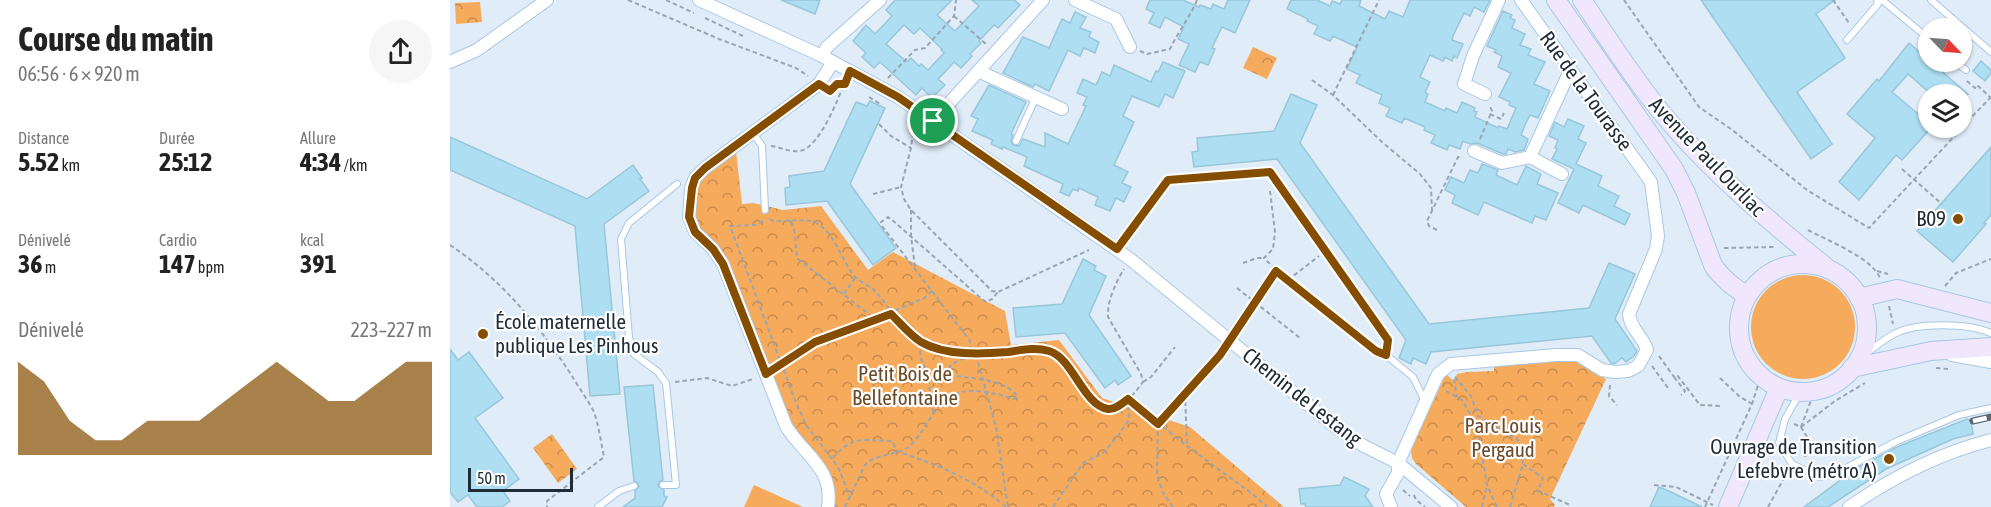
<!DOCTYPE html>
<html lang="fr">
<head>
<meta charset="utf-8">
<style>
  :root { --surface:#fff; --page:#f6f6f6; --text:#222; --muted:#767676; --accent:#854d00 }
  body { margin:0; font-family:"Asap Condensed",sans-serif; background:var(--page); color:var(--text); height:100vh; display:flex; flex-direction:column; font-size:22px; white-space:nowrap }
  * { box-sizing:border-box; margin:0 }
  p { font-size:20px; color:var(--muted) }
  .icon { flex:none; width:33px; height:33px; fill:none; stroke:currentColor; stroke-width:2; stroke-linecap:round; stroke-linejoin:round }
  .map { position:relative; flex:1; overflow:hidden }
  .side { display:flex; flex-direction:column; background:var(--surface); width:450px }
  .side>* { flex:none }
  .needle { width:39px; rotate:115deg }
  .tools { position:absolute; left:1468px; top:18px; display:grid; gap:12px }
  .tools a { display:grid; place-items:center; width:54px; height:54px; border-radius:50%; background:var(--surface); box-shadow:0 2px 4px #0004; font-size:30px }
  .scale { position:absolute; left:18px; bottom:15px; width:105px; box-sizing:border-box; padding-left:6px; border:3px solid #202d38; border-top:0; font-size:16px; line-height:21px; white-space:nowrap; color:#202d38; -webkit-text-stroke:4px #fff; paint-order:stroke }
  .pin { position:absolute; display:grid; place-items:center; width:51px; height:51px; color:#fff; margin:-26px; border:3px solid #fff; border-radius:50%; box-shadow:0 2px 6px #0007 }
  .round { display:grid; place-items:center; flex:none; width:63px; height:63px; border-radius:32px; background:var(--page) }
  .overview { display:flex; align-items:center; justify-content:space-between; height:102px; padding:0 18px }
  h1 { font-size:33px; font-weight:700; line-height:45px }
  .stats { display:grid; grid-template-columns:repeat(3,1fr); gap:9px; height:102px; padding:6px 18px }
  .stats div { display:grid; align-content:center }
  .stats b { font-size:26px; font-weight:700 }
  .stats small { font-size:16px; font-weight:400 }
  .stats p { font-size:16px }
  .chart { height:168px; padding:12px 18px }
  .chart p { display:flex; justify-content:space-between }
  .chart svg { width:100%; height:108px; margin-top:6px; fill:var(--accent); opacity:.7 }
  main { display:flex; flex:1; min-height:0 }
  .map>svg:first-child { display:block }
</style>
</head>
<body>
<main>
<section class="side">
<div class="overview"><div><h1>Course du matin</h1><p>06:56 · 6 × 920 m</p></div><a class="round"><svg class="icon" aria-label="share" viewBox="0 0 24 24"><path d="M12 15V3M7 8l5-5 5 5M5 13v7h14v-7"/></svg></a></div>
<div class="stats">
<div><p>Distance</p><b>5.52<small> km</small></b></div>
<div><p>Durée</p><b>25:12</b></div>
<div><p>Allure</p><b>4:34<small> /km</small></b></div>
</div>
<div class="stats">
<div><p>Dénivelé</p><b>36<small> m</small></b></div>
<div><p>Cardio</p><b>147<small> bpm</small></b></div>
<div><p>kcal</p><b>391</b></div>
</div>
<div class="chart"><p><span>Dénivelé</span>223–227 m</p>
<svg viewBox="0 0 160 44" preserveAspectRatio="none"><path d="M0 44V6L10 14L20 30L30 38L40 38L50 30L60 30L70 30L80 22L90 14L100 6L110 14L120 22L130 22L140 14L150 6L160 6V44z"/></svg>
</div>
</section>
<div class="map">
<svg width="1541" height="507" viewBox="0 0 1541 507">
  <defs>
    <pattern id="park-crowns" width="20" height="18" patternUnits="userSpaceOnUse" patternTransform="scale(1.5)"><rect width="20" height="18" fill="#f6aa5c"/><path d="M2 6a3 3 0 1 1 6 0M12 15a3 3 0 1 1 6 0" fill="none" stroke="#c78b4d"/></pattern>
  </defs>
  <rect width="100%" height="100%" fill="#e0edf9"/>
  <g fill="#f6aa5c">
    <circle cx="1353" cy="327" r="52"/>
    <polygon points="304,485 353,507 294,507"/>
  </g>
  <g fill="url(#park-crowns)">
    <polygon points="30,2 32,22 6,24 5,3"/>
    <polygon points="803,47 827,58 817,79 793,68"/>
    <polygon points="286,151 292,204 303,203 333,210 371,206 418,270 443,252 555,311 561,345 609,340 652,398 740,427 834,507 381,507 382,493 343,431 273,254 249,230 244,216 244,196 248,178"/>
    <polygon points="1122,358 1156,379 1100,499 1105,505 1104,507 1016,507 966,464 962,458 961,450 995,376 997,375 1004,381 1007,374 1017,372 1044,371 1044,363"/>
    <polygon points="102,434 127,469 108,483 83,448"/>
  </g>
  <g fill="#aedef2" stroke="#99c6d9" stroke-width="1.5" fill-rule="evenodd">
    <polygon points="331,0 370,0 365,14"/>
    <path d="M445,0H502L487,15L505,31L529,6L522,0H564L570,5L548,28L544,25L529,41L531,43L520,54L522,56L511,68L504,62L496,71L488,79L495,85L482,98L472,88L466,95L430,62L424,68L412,57L416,53L403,41L416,25L425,34L442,16L436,10ZM454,25L464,34L470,28L492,49L491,50L494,53L478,70L471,64L469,66L461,58L457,62L436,44Z"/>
    <polygon points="700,0 733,0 749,7 750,5 761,9 763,4 774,9 778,0 800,0 785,33 772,27 762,48 765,49 758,65 750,62 745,72 729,65 739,44 728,39 734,27 715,17 710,28 699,23 704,13 696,9"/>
    <polygon points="841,0 867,0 880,6 882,1 890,4 892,0 911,0 909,6 935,19 939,11 953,17 960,0 1040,0 1034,12 1024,7 1020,16 1014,13 1003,36 1002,40 1013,44 1007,58 1004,56 1002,61 995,57 993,61 980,55 970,77 980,82 975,92 978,94 975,102 995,111 996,108 1007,113 1012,102 1025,108 1024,111 1027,112 1025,117 1048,128 1049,126 1057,129 1066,108 1059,105 1060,102 1049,97 1061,73 1048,67 1052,56 1044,52 1046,50 1037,46 1053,11 1062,15 1060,18 1065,20 1062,28 1075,34 1070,45 1081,49 1078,55 1095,62 1084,84 1100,91 1088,118 1080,115 1075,125 1071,135 1078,139 1074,150 1065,152 1058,149 1056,154 1053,154 1027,143 1020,144 1013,141 1010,149 999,145 997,150 981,143 985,135 974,130 975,127 954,118 952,123 936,116 940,108 929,103 932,95 906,83 910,75 897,69 907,47 883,36 880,41 864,34 868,26 857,21 858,19 837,9"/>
    <polygon points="1251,0 1385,0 1366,14 1395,58 1347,92 1382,144 1361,159"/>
    <polygon points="625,12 636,17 630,28 641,32 639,37 649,42 645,53 634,48 630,56 618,50 599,91 585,84 583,87 553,73 573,37 599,48 612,19 620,23"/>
    <polygon points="1459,43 1518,94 1481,94 1458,74 1442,92 1479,123 1479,128 1481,128 1452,160 1446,155 1409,200 1389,182 1425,138 1397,114 1427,79 1429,81"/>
    <polygon points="1531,61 1541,70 1541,73 1535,81 1523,71"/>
    <polygon points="713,62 735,71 723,98 715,94 709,107 682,96 673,116 684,122 664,165 678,172 672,183 681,187 674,202 666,198 660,211 645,205 648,197 629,188 628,191 623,189 619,196 610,192 613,184 574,166 577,157 553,147 552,149 541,144 543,140 522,131 528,119 521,116 539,85 576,102 561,134 563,135 561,141 563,145 569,146 573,139 595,147 595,133 618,144 636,106 633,105 637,97 627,93 633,79 646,85 652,72 660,76 664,65 701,82 706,71 708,72"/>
    <polygon points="841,94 867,105 850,143 979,324 1139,308 1159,263 1185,274 1165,319 1187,351 1184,356 1176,362 1172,358 1164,364 1161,363 1142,336 981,352 976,364 963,358 961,364 949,358 956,340 827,159 744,167 742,152 748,151 747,138 824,131"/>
    <polygon points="420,101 435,108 400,184 446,248 423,265 377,201 336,205 335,188 340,187 339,176 374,171 406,102 417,106"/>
    <polygon points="1118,119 1134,126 1128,139 1136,143 1126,164 1152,176 1148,186 1169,196 1164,206 1180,214 1175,225 1133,205 1129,213 1108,203 1124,169 1102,159 1107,149 1105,148 1108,140 1099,136 1105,122 1114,127"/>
    <polygon points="0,137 137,199 183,165 192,178 190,179 199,191 154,224 170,394 140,396 125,226 0,170"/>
    <polygon points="1541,147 1541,215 1534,223 1536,224 1503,262 1467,231"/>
    <polygon points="1032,164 1048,170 1046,175 1067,185 1076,166 1091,174 1087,184 1108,193 1096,220 1085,216 1082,223 1034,202 1028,215 1002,203 1005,195 995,190 1001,177 1014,183 1020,170 1028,173"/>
    <polygon points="633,259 646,266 644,270 656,276 639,315 681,376 668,385 665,380 655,388 615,333 566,337 563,308 612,304"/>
    <polygon points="0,349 8,360 19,352 53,398 25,418 69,479 53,491 60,501 52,507 27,507 18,495 8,502 0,492"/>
    <polygon points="203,385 213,480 209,482 208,486 214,490 214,496 217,497 212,507 173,507 185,498 185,491 189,486 188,483 184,481 174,387"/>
    <polygon points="1517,419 1521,421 1523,434 1503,439 1436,469 1378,507 1354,507 1407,468 1447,447"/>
    <polygon points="894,477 919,489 915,496 923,507 856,507 855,504 851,504 849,489 890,485"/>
    <polygon points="1209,487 1221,492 1252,507 1200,507"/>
  </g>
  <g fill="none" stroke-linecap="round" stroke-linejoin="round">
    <g stroke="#a7c8e5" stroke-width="8">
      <g id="lane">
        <polyline points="1432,0 1479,39"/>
        <polyline points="1481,0 1541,52"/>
        <polyline points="1397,40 1428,4 1427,0"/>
        <polyline points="1505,62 1516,70"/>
        <polyline points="303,133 312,146 315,210"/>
        <polyline points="566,141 586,97"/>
        <polyline points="667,249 711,191 718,180 820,172 938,340 936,355 963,377 975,401"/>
        <path d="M1409,359C1420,351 1431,341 1444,334C1466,322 1518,323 1541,333"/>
        <polyline points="1351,391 1335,419 1329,443 1342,464 1369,477 1385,474 1445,442 1509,415 1541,408"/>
        <polyline points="213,485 226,485 216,383 208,372 184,354 179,337 171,239 179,223 227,184"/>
        <polyline points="148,507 169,491 184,486"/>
      </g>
    </g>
    <g stroke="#a7c8e5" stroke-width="14">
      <g id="street">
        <polyline points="249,0 372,56 448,97 680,259 888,429 914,446 948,463 1001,507"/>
        <polyline points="625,0 666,19 680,47"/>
        <polyline points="372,56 377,47 430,0"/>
        <polyline points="0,62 27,50 97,0"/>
        <polyline points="528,71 612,109"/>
        <polyline points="1035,94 1014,84 1023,56 1049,0"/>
        <polyline points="483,121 593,0"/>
        <polyline points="1024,151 1052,163 1080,157 1112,174"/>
        <polyline points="1080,157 1120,71"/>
        <polyline points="1502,355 1541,362"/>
        <path d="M378,507C384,467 353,455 336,426L273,264L263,249L245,232L239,217L241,188L245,178L255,168L369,84L383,62"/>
        <path d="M941,507L936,494L948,473V463L953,452L988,374L1001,364L1106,355H1128L1152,370L1165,372L1178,371L1188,366L1197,350C1193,336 1180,329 1179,314L1206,249L1208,236L1201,182L1071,0"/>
        <path d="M1399,507C1443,477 1489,453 1541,440"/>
      </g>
    </g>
    <g stroke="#a7c8e5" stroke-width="20">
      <g id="secondary">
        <path d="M1106,0L1224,169L1236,193L1263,265C1272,279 1284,287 1297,296"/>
        <path d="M1132,0C1153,31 1174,64 1197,94C1244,157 1313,217 1375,266"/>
        <circle cx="1353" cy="328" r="64"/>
        <polyline points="1409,298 1447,289 1541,313"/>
        <polyline points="1402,368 1481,351 1541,347"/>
        <polyline points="1278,507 1329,388"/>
      </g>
    </g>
    <g stroke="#99a6b1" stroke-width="2" stroke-dasharray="4.5 3" stroke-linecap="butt">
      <polyline points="178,0 269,39 346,68 358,76"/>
      <polyline points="216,0 244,13"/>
      <polyline points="1174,0 1249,107 1281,129 1357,190 1419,228 1512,128"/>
      <polyline points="1383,0 1399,23"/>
      <polyline points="504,16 536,44"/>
      <polyline points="255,18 293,36"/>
      <path d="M690,51L697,54L720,49C728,32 740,17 747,0"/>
      <polyline points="438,78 465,50 475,48 504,16 506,0"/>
      <polyline points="862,80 883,95 932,142 970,174 981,188 982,211"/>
      <polyline points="1517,81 1525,88 1527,85 1540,97"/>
      <polyline points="382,89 387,84 393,83"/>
      <polyline points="883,95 929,0"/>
      <polyline points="419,97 432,105"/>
      <polyline points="1040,114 1051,119 1054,113"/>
      <polyline points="429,124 441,136 461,148"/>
      <polyline points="464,125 461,148 451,187 454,199 461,210 542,291 548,292 639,250"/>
      <polyline points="1512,127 1541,97"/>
      <polyline points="1030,139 1042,111 1040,106"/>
      <path d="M321,146C331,147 342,154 353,150C371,143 388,99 395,82"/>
      <polyline points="1452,169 1492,204"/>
      <polyline points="820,191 825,232 823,249 814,258 827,271"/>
      <polyline points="423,194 451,187"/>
      <polyline points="461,210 461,236 465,267"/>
      <path d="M320,219L323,221C336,222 357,217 368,224C384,233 393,262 404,276C410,283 420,285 426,292C441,309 450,330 472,342C497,357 537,354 565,351C577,350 590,347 602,352C637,366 643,451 693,382L691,374L658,317C657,301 666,282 674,269"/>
      <polyline points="313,221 305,225 280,226 346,403 357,426 388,467 400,497"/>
      <path d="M341,222C348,236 344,245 348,259L425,319L474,298L482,291"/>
      <polyline points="987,230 979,226 977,221 1008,157 1012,158"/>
      <path d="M1358,230C1378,241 1421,257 1430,278"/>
      <path d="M0,245C51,279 89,325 122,376C129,388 138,400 144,412C149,427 151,442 154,457L97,501V507"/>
      <polyline points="1274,248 1325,247"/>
      <polyline points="793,263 807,258 813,258"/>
      <polyline points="1427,271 1438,274"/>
      <polyline points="838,280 869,256"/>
      <polyline points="1495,286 1506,273 1541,259"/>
      <polyline points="787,288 850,338"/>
      <polyline points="394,294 405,278"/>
      <polyline points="1439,306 1443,324"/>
      <polyline points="788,331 827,271 925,351"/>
      <path d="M472,343C466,363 478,364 479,380C480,392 480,402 484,414"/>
      <polyline points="526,355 546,427 558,507"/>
      <polyline points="1209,356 1224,377 1227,375 1250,405 1271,406"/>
      <polyline points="1202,366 1218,388"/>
      <polyline points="328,368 365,343 425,319"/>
      <polyline points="1486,368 1498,369"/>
      <polyline points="1005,377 1021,396 1028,416 1067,439 1072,451 1073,464 1060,507"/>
      <polyline points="1224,377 1235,391 1231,395"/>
      <polyline points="1270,378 1290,397 1304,405"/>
      <polyline points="1004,379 1007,397"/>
      <polyline points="225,382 257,378 282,386 303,379"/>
      <polyline points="693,382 701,377 725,347"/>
      <polyline points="1160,385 1159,396 1167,405"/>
      <polyline points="996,391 1012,400 1027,426 1037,485 1047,507"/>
      <polyline points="735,394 737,445"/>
      <polyline points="678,399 737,446 805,496 817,507"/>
      <polyline points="1344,424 1351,427 1360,442 1357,455 1351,458"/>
      <polyline points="1351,427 1385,401 1415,383"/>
      <polyline points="1351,427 1365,390"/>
      <path d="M383,458C403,434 414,441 442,441L448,452C487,464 525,480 556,507"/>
      <polyline points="1073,464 1093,478 1088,491 1120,505"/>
      <polyline points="1204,485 1226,487 1263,505"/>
      <polyline points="953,490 960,496"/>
      <polyline points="964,495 966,500 975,507"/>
      <path d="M395,507L415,465C425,454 443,456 457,448C465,442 472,432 477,423C483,415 489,404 497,398C516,385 545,393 564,399L568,397C555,377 516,379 495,374L501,365L520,354V341L432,226L431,222L438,217L441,219L532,299L536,302L542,299L548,292"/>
      <polyline points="603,507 633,463 653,453 668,436 679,420 678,399"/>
      <polyline points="723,507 713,493 707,475 708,424 772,352"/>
      <polyline points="1032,507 1037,485"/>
      <polyline points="1255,507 1302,404 1311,376"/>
      <polyline points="1318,507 1337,473"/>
    </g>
    <use href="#lane" stroke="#fff" stroke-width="6"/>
    <use href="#street" stroke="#fff" stroke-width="12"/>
    <use href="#secondary" stroke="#f1e7fc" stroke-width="18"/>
    <g stroke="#5a6772" stroke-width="7">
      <polyline id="rail" points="1523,421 1541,417"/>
    </g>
    <use href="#rail" stroke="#fff" stroke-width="4.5" stroke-dasharray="14" stroke-linecap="butt"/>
  </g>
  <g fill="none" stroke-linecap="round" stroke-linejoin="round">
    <g stroke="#fff" stroke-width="12">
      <path id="route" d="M400,71L448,97L667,249L718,180L820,172L938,340L936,355L926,351L826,271L770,355L708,424L678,399C673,403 665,410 658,409C633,405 623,358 599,351C586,347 572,350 558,352C532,354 495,356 471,342C460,335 450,323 441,314L365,342L316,374L273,264L263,249L245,232L239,217L242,188L245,178L255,168L369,84L380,91L387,84H395Z"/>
    </g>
    <use href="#route" stroke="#854d00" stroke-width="8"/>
  </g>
  <g fill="#854d00" stroke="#fff" stroke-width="2">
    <circle cx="1508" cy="219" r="6"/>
    <circle cx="33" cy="334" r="6"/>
    <circle cx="1439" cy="459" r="6"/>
  </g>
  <g text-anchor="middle" stroke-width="4.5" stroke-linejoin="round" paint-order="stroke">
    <g font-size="21" fill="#202d38" stroke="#fff">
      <text transform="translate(1136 91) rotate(54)" y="7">Rue de la Tourasse</text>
      <text transform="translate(1257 157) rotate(46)" y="7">Avenue Paul Ourliac</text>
      <text transform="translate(852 397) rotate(38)" y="7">Chemin de Lestang</text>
    </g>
    <g font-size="21" fill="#202d38" stroke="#fff" text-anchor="end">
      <text x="1496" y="226">B09</text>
      <text x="45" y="329" text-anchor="start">École maternelle<tspan x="45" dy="24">publique Les Pinhous</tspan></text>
      <text x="1427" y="454">Ouvrage de Transition<tspan x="1427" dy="24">Lefebvre (métro A)</tspan></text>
    </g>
    <g font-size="21" fill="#6d4a27" stroke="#fff">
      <text x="455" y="381">Petit Bois de<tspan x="455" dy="24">Bellefontaine</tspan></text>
      <text x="1053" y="433">Parc Louis<tspan x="1053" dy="24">Pergaud</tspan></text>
    </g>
  </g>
</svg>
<div class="tools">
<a><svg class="needle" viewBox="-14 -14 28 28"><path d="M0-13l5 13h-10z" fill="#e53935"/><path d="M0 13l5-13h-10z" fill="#767676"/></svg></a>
<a><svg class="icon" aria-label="layers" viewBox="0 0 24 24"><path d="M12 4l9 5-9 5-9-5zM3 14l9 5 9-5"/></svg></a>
</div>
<div class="scale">50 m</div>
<div class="pin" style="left:483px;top:121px;background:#1e9e55"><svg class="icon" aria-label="arrive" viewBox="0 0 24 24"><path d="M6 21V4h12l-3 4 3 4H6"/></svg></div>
</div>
</main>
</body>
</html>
